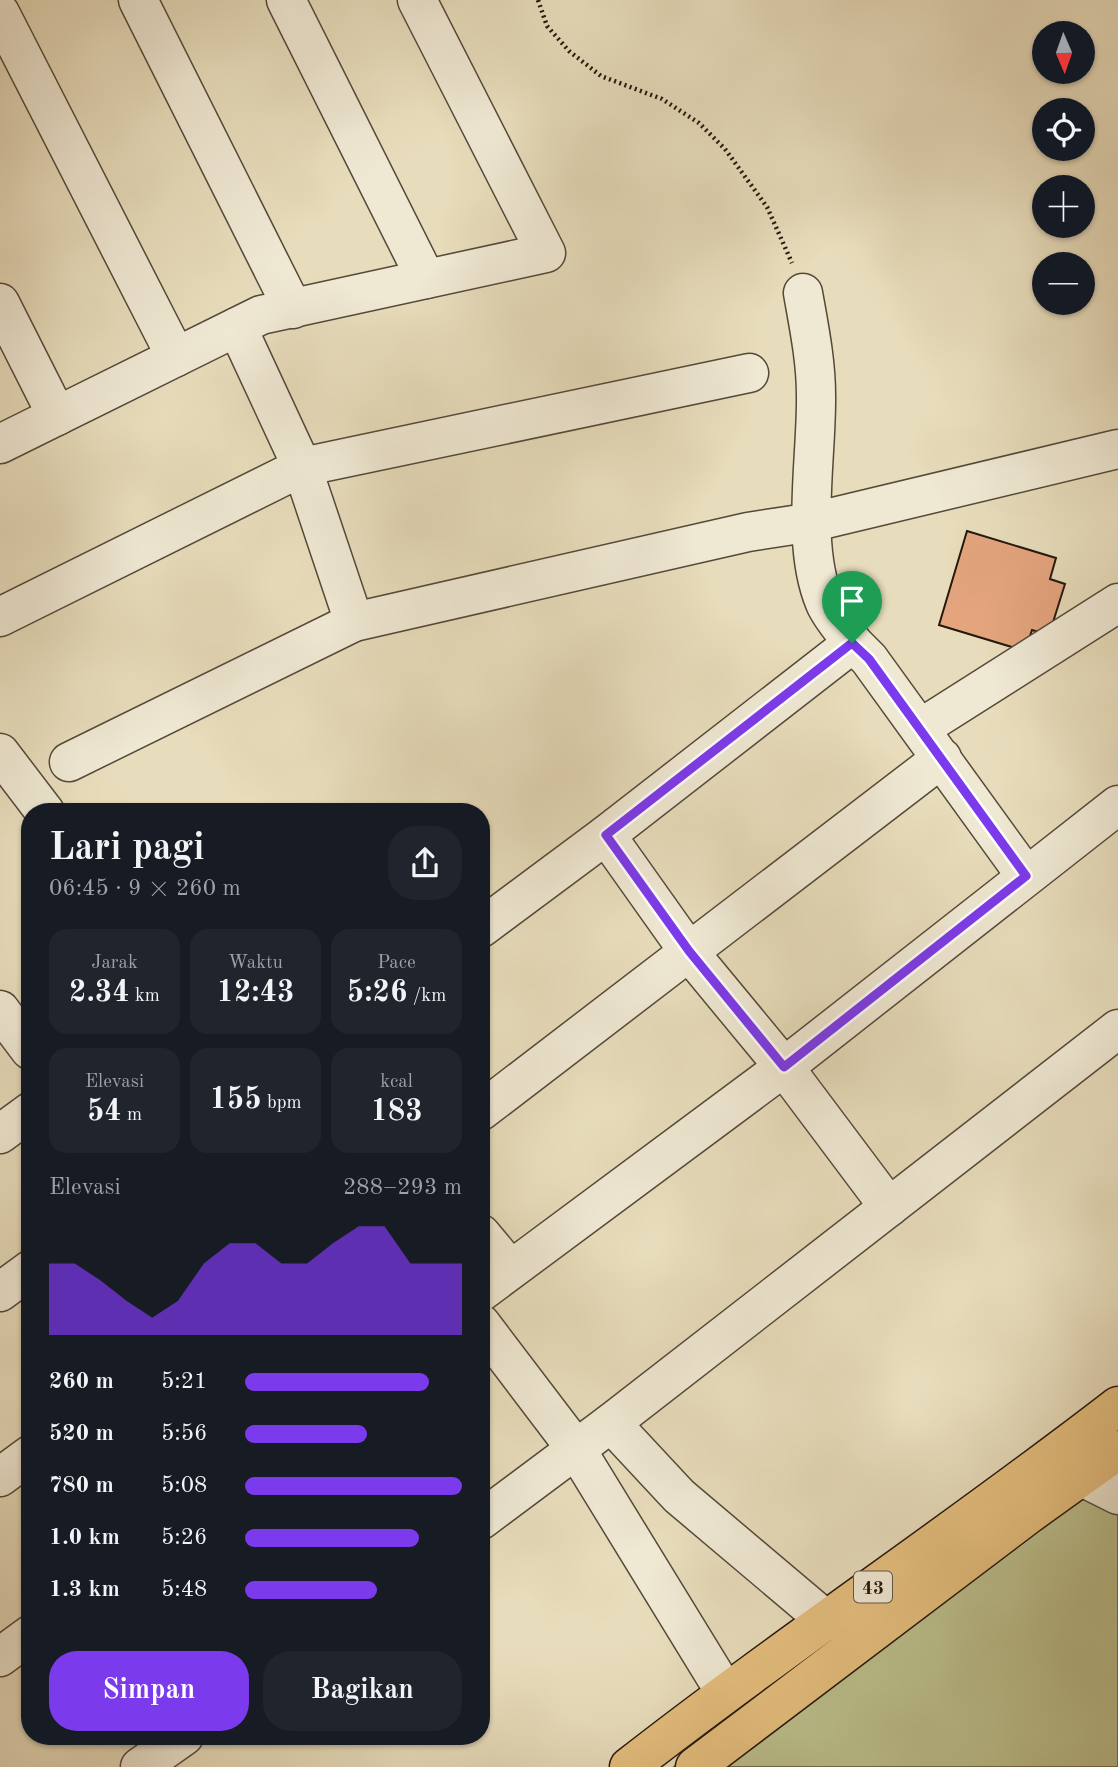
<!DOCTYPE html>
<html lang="id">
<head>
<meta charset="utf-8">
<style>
  :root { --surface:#171b24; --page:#20242c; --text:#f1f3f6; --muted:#9ea1a6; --accent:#7c3aed }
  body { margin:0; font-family:"Old Standard TT",serif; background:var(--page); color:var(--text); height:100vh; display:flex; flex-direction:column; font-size:26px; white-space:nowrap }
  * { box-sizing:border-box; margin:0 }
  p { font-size:23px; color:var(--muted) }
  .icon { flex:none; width:38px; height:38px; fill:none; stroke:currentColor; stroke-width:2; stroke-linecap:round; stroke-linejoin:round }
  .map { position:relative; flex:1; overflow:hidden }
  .panel { position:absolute; left:21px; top:803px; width:469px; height:942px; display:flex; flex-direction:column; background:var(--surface); border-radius:28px; box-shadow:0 2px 5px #0004 }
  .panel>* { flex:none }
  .needle { width:46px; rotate:178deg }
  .fabs { position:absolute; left:1032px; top:21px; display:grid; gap:14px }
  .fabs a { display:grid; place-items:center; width:63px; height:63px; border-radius:50%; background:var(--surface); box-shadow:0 2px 5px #0004; font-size:35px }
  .pin { position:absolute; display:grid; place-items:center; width:60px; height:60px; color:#fff; margin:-72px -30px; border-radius:50% 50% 50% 0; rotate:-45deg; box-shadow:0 0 7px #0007 }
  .pin .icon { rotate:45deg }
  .round { display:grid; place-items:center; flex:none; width:74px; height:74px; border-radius:28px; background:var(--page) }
  .summary { display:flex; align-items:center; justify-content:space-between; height:119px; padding:0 28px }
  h1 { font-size:38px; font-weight:700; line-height:52px }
  .figures { display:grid; grid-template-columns:repeat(3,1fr); gap:10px; height:119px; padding:7px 28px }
  .figures div { display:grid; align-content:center; border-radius:18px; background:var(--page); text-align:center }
  .figures b { font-size:30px; font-weight:700 }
  .figures small { font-size:19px; font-weight:400 }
  .figures p { font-size:19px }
  .chart { height:196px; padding:14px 28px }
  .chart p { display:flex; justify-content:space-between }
  .chart svg { width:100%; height:126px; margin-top:7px; fill:var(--accent); opacity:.7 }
  .button { display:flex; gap:14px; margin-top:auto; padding:14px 28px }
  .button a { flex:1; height:80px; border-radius:28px; background:var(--accent); color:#fff; font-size:28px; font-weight:700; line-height:80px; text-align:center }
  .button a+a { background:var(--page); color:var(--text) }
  ul { padding:0 28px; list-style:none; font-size:23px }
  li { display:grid; grid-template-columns:112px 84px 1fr; align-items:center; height:52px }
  li i { height:18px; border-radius:9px; background:var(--accent) }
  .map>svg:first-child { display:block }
</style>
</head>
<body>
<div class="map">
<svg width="1118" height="1767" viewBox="0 0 1118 1767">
  <rect width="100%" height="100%" fill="#e7dcbb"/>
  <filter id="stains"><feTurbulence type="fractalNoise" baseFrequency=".00286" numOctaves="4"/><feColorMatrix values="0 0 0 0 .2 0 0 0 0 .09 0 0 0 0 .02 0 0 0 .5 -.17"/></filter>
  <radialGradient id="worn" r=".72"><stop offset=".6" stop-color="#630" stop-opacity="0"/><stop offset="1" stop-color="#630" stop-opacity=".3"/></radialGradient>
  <polygon fill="#bbbf8c" stroke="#706c4e" stroke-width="2" points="1118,1433 1118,1767 674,1767"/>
  <polygon fill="#e4a57e" stroke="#24180f" stroke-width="2" points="967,531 1056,558 1050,579 1065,584 1049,635 1032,630 1025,651 939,625"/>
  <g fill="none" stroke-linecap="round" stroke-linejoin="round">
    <g stroke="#55493a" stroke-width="41">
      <g id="minor">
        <polyline points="138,0 293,309"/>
        <polyline points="286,0 426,279"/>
        <polyline points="0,13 176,357"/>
        <path d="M803,293C809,327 816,361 816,395C817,458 800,544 825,603C831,617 844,631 853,643"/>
        <polyline points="0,303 57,416"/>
        <polyline points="0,444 261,315 546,253 417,0"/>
        <polyline points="0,617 302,467 237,327"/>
        <polyline points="354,622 748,532 813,522 1118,449"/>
        <polyline points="921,728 1118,603"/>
        <polyline points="0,753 45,812"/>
        <polyline points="69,762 354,622 302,467 749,373"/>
        <polyline points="606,835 689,952 784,1067 889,1207"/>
        <polyline points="481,928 606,835 853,643 869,659 1026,876"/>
        <polyline points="0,1010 30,1050"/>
        <polyline points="481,1111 942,758"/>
        <polyline points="0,1134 30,1112"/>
        <polyline points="481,1234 510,1269"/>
        <polyline points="0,1292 30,1270"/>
        <polyline points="481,1292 784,1067 1118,805"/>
        <polyline points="481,1324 576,1449 725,1692"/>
        <polyline points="611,1423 679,1496 827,1621"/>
        <polyline points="1080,1476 1118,1495"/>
        <polyline points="0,1477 30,1455"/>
        <polyline points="481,1520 611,1423 1118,1029"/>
        <polyline points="0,1657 30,1635"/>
        <polyline points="140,1767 184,1736"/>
      </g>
    </g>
    <g stroke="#24180f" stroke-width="41">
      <g id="highway">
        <path d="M629,1767C789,1642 958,1530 1118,1406"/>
        <polyline points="695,1767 1029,1514 1118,1450"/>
      </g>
    </g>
    <polyline stroke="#24180f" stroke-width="4.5" stroke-dasharray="2 3.5" stroke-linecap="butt" points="538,0 547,26 569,51 601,76 662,99 699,123 725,149 767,207 792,263"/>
    <use href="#minor" stroke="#efe8d3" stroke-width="38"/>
    <use href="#highway" stroke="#e4be7e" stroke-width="38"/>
  </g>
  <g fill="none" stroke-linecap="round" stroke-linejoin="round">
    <g stroke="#fff" stroke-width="14">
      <polygon id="route" points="852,643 869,659 1026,876 784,1067 689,951 606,835"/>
    </g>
    <use href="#route" stroke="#7c3aed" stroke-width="9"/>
  </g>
  <g text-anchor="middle" stroke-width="5" stroke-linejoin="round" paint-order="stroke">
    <rect fill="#efe8d3" stroke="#61564a" stroke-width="2" x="854" y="1571.5" width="38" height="31" rx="5"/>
    <g font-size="19" font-weight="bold" fill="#24180f">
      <text x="873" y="1594">43</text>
    </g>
  </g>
  <rect width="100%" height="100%" filter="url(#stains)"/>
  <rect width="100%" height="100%" fill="url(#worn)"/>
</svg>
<div class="fabs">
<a><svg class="needle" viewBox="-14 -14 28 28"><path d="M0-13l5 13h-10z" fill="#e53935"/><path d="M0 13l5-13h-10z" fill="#9ea1a6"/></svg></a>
<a><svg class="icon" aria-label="locate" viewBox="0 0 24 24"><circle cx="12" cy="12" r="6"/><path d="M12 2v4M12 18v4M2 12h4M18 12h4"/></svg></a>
<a>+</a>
<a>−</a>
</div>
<div class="pin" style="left:852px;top:643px;background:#1e9e55"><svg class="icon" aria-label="arrive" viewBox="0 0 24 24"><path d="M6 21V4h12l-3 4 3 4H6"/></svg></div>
<section class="panel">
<div class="summary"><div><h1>Lari pagi</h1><p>06:45 · 9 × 260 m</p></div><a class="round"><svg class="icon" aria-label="share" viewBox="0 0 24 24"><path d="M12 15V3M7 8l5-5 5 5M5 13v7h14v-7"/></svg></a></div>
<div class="figures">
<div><p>Jarak</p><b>2.34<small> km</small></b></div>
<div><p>Waktu</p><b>12:43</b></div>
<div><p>Pace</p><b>5:26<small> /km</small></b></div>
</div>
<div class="figures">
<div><p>Elevasi</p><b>54<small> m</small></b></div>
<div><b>155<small> bpm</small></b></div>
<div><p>kcal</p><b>183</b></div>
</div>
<div class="chart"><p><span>Elevasi</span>288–293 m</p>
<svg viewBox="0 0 160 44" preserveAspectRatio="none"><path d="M0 44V19L10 19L20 25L30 32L40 38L50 32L60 19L70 12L80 12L90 19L100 19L110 12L120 6L130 6L140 19L150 19L160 19V44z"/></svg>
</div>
<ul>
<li><b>260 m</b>5:21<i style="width:85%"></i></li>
<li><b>520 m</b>5:56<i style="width:56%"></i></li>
<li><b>780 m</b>5:08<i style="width:100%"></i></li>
<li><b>1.0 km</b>5:26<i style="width:80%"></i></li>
<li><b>1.3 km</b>5:48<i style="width:61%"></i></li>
</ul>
<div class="button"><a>Simpan</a><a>Bagikan</a></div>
</section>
</div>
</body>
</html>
